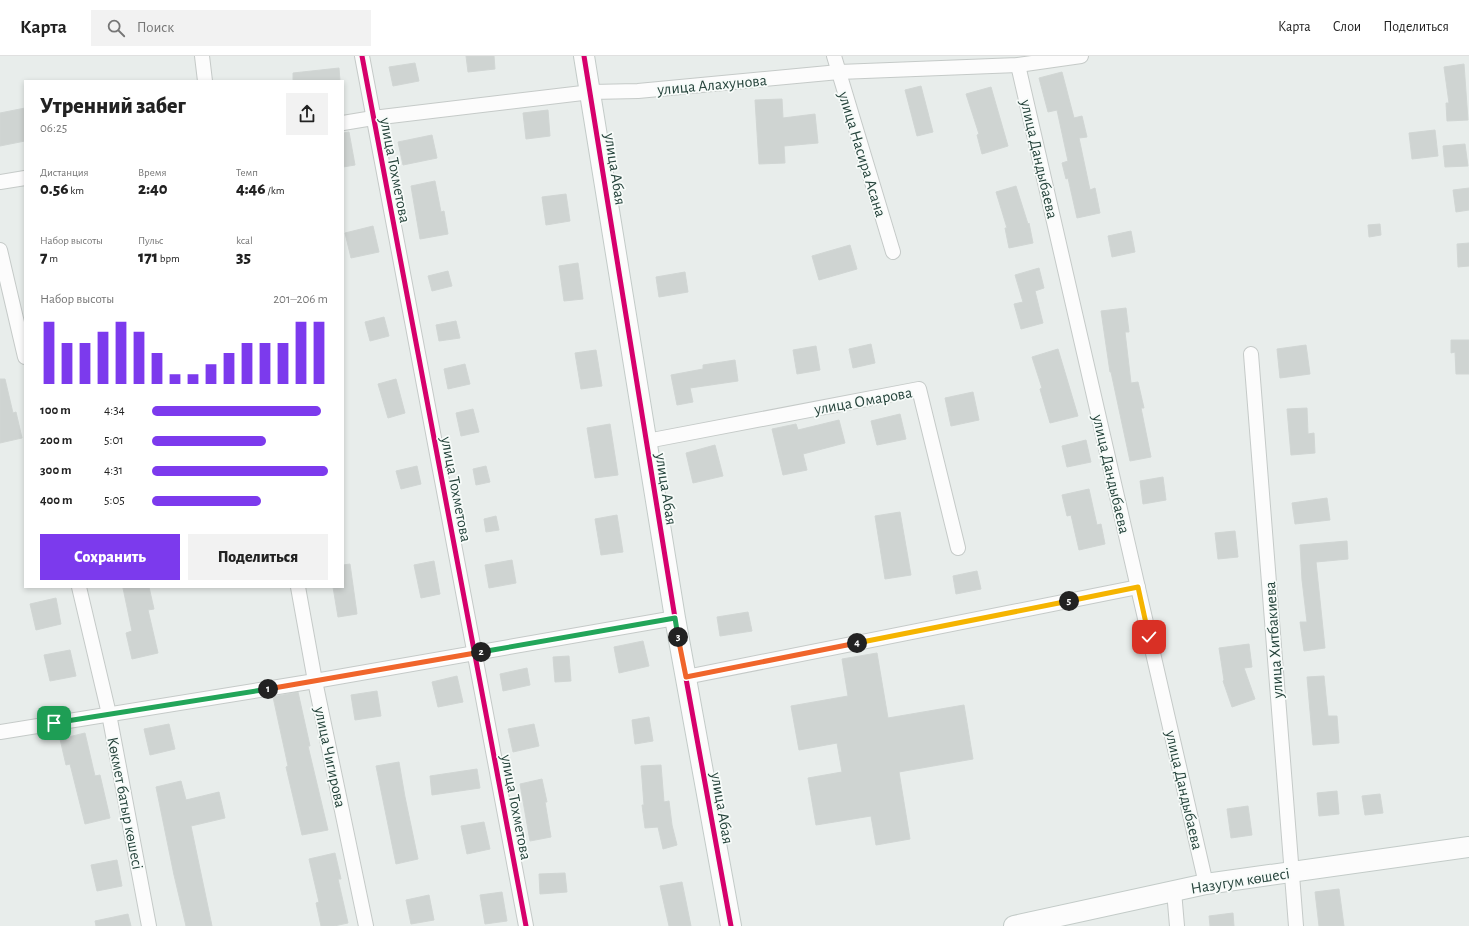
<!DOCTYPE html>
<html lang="ru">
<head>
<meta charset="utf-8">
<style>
  :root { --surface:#fff; --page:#f2f2f2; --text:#222; --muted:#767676; --line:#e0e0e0; --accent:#7c3aed }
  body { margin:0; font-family:"Alegreya Sans",sans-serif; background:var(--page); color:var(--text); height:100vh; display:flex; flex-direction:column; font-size:15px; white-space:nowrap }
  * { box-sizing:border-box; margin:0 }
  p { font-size:13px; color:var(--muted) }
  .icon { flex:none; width:22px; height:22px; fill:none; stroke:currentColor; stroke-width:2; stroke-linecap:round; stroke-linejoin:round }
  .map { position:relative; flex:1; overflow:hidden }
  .drawer { position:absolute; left:24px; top:24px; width:320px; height:508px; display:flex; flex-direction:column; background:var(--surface); border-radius:0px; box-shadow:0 2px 6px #0003 }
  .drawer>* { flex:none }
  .pin { position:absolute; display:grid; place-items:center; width:34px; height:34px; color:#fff; margin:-17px; border-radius:8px; box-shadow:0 2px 6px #0006 }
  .km { position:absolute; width:20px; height:20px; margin:-10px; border-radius:50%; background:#222; color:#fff; font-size:11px; line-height:20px; text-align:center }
  .round { display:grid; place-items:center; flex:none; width:42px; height:42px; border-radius:0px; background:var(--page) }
  .headline { display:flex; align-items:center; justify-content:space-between; height:68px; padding:0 16px }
  h1 { font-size:22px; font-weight:800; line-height:30px }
  .stats { display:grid; grid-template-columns:repeat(3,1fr); gap:6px; height:68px; padding:4px 16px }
  .stats div { display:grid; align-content:center }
  .stats b { font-size:17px; font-weight:800 }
  .stats small { font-size:11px; font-weight:400 }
  .stats p { font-size:11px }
  .chart { height:112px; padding:8px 16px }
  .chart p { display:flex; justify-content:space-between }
  .chart svg { width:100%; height:72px; margin-top:4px; stroke:var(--accent); stroke-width:6 }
  .primary-button { display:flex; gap:8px; margin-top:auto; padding:8px 16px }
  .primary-button a { flex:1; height:46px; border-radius:0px; background:var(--accent); color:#fff; font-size:16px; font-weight:800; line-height:46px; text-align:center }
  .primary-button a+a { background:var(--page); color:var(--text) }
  ul { padding:0 16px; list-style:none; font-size:13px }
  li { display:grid; grid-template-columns:64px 48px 1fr; align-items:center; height:30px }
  li i { height:10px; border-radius:5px; background:var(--accent) }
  header { display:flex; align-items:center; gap:24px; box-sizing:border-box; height:56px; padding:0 20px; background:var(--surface); border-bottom:1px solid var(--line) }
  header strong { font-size:19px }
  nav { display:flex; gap:22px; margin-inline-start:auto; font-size:14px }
  .search { width:280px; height:36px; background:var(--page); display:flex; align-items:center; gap:10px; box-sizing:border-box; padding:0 14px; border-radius:0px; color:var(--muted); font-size:15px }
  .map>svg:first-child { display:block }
</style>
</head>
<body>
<header>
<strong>Карта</strong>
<div class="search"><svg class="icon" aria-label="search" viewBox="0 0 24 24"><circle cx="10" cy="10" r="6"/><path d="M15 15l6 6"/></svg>Поиск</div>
<nav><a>Карта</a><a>Слои</a><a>Поделиться</a></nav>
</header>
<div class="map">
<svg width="1469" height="870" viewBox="0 0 1469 870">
  <rect width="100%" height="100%" fill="#e8edeb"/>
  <g fill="#cfd4d2" stroke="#d1d6d4">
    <polygon points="466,0 494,0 495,13 468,16"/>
    <polygon points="415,7 419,25 393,30 389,11"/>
    <polygon points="1464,8 1468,64 1447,65 1446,47 1449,47 1444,11"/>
    <polygon points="339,12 340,25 293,25 293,17"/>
    <polygon points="1062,16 1074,62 1082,60 1087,81 1079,82 1090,134 1095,132 1100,157 1077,162 1068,122 1066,123 1062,107 1068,105 1057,54 1048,56 1039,22"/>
    <polygon points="921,30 933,76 917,80 905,34"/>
    <polygon points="991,31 1008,90 982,98 977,79 979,78 966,38"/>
    <polygon points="782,43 783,62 815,58 818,87 784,90 785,107 759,108 755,44"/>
    <polygon points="25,52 25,85 0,90 0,57"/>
    <polygon points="548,54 550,80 526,83 523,57"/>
    <polygon points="1435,74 1438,100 1412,103 1409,77"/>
    <polygon points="349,76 355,109 343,111 343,77"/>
    <polygon points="432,79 437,102 403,109 398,86"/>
    <polygon points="1465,88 1468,110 1445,111 1443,90"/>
    <polygon points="435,125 441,156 444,155 448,178 420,183 411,130"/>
    <polygon points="1016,130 1028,168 1029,167 1033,187 1009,192 1005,172 1007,172 996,136"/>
    <polygon points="1469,132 1469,154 1456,156 1453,134"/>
    <polygon points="566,138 570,165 546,169 542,141"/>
    <polygon points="1380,168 1381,179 1369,181 1368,169"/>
    <polygon points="373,170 379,196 351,202 345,177"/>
    <polygon points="1131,175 1135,196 1112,201 1108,180"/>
    <polygon points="1469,187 1469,210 1458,211 1457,188"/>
    <polygon points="850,189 857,213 819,224 812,200"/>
    <polygon points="578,207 583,243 564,245 559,210"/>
    <polygon points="1039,212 1044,232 1035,235 1043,267 1021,273 1014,248 1023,246 1015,219"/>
    <polygon points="448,215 452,230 432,235 428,220"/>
    <polygon points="685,216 688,236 659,241 656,221"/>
    <polygon points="1126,252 1129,276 1125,276 1131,327 1138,326 1144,352 1141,352 1151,401 1130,405 1111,316 1110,316 1101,255"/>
    <polygon points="384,261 389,280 370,285 365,266"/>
    <polygon points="456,265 460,282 439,285 436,269"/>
    <polygon points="1451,284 1469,284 1469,318 1456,318 1455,296 1451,297"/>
    <polygon points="871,288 875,307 853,312 849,293"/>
    <polygon points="1306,289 1310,318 1280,322 1277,293"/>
    <polygon points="816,290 820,314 797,318 793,294"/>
    <polygon points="1058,293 1078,360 1050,367 1040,333 1042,332 1032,301"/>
    <polygon points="596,294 602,330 581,333 575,297"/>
    <polygon points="735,304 738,325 690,332 693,346 677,349 671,319 703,313 703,309"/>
    <polygon points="465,308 470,328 448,333 444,313"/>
    <polygon points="0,323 5,323 13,357 16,356 22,382 0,387"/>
    <polygon points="396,323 405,357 388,362 378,328"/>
    <polygon points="973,336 979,364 951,370 945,342"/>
    <polygon points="1307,352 1308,378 1314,377 1315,397 1291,399 1287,353"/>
    <polygon points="473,353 479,376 461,380 456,357"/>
    <polygon points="900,358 906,383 877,389 871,365"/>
    <polygon points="839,364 845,387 803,398 807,414 783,419 772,373 796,368 798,374"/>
    <polygon points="610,368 618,419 595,422 587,372"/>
    <polygon points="1086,384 1091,406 1067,411 1062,390"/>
    <polygon points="715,389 723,420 693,427 686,397"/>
    <polygon points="417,410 421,428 401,433 396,415"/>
    <polygon points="486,410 490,426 476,429 473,413"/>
    <polygon points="1163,421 1166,444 1143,448 1140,425"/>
    <polygon points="1089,433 1097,469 1101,468 1105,488 1079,494 1071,459 1067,460 1062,439"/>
    <polygon points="1327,442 1330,464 1295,468 1292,447"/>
    <polygon points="900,456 911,519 885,523 875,460"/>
    <polygon points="617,459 623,496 601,499 595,463"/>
    <polygon points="496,460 499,474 486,476 484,463"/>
    <polygon points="1235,475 1238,501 1218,503 1215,477"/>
    <polygon points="1347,485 1348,503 1316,506 1325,592 1304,595 1300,566 1307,566 1302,524 1300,489"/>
    <polygon points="512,504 516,527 489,532 485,509"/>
    <polygon points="434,505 440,538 421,542 414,509"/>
    <polygon points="350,508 357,558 338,561 333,531 343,531 343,509"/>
    <polygon points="977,515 981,533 956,538 953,520"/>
    <polygon points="129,531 149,531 154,553 148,554 158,597 132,603 126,577 132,575 123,532"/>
    <polygon points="56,542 61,568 36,574 30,548"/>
    <polygon points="748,556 752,575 720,580 717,561"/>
    <polygon points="643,585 649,610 619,617 614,591"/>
    <polygon points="1249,588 1252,611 1244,612 1255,643 1232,651 1223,625 1224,624 1219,592"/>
    <polygon points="70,594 76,620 50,625 44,599"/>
    <polygon points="877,597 888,662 964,649 973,703 899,716 910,783 876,789 871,760 816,769 808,722 842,716 837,687 799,694 791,650 848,640 842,603"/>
    <polygon points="569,600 571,625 555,626 553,601"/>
    <polygon points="527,612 530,629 503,635 500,618"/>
    <polygon points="457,620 463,646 438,651 432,626"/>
    <polygon points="1324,620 1328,660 1337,660 1339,687 1313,689 1307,621"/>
    <polygon points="377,635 381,660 355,664 351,639"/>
    <polygon points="298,636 310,690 308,690 328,774 302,779 286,711 288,710 273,641"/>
    <polygon points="649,661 653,685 635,688 632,664"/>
    <polygon points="169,668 175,693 150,699 144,673"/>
    <polygon points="534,668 539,690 513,696 508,673"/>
    <polygon points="85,677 95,720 100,719 110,762 85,768 70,708 66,709 60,683"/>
    <polygon points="399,706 405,741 418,803 396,808 376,710"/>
    <polygon points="661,709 664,746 669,745 672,769 677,789 663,793 658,771 645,772 642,749 644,749 641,710"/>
    <polygon points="477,713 480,732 432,739 430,720"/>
    <polygon points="542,723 547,746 545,746 551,781 530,785 520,728"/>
    <polygon points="181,725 186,744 219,736 225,762 191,770 212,870 186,870 174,819 156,731"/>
    <polygon points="1337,735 1339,758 1319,760 1317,737"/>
    <polygon points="1380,738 1383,757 1365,759 1362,740"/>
    <polygon points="1248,750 1252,779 1231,782 1227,753"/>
    <polygon points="484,766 490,793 467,798 461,770"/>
    <polygon points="335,797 341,823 338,823 348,867 334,870 321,870 316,847 319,846 309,803"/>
    <polygon points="117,804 122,830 97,835 91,809"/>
    <polygon points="565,817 567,836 540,838 539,818"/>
    <polygon points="682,826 691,870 669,870 660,830"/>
    <polygon points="1339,833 1344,870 1319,870 1315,836"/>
    <polygon points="502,836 507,865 485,868 480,839"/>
    <polygon points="429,839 434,864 411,868 406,844"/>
    <polygon points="1233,857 1234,870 1210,870 1209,860"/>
    <polygon points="128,858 131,870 96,870 95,865"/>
  </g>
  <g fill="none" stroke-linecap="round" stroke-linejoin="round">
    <g stroke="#c5cac8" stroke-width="16">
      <g id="street">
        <polyline points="202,0 205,25"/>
        <polyline points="362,0 526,870"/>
        <polyline points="834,0 893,196"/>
        <polyline points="1018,9 1206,828"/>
        <polyline points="343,67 373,62 591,36 638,35 839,16 1018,9 1081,0"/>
        <polyline points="0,126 25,122"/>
        <polyline points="0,194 25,301"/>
        <polyline points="1251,298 1296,870"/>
        <polyline points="647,385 919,333 958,492"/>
        <polyline points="79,531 109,658 149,870"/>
        <polyline points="298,531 315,625 366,870"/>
        <polyline points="686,621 1138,531"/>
        <polyline points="0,676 315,625 675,562"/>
        <polyline points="1174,835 1177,870"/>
      </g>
    </g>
    <g stroke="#c3cbc8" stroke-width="22">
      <g id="secondary">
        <polyline points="584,0 675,562 731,870"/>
        <polyline points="1014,870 1206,828 1469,791"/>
      </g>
    </g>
    <use href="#street" stroke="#fcfcfc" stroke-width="14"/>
    <use href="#secondary" stroke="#fcfcfc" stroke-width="20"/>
    <g stroke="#f7fbf9" stroke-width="8">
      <g id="cycleway">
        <polyline points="362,0 526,870"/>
        <polyline points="584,0 675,562 731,870"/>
      </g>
    </g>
    <use href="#cycleway" stroke="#d6006c" stroke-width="5"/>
  </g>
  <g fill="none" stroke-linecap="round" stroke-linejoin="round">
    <g stroke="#fff" stroke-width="8">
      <polyline id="split-1" points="54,667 268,633"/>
    </g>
    <g stroke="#fff" stroke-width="8">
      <polyline id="split-2" points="268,633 481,596"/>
    </g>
    <g stroke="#fff" stroke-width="8">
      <polyline id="split-3" points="481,596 675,562 678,581"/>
    </g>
    <g stroke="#fff" stroke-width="8">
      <polyline id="split-4" points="678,581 686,621 857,587"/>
    </g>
    <g stroke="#fff" stroke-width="8">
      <polyline id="split-5" points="857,587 1069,545"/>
    </g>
    <g stroke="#fff" stroke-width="8">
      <polyline id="split-6" points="1069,545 1138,531 1149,581"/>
    </g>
    <use href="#split-1" stroke="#22a559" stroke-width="5"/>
    <use href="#split-2" stroke="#f0652b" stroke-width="5"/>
    <use href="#split-3" stroke="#22a559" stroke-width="5"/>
    <use href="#split-4" stroke="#f0652b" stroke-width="5"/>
    <use href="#split-5" stroke="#f5b400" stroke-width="5"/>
    <use href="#split-6" stroke="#f5b400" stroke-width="5"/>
  </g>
  <g text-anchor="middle" stroke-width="3.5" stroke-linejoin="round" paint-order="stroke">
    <g font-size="16" fill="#24423a" stroke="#f7fbf9">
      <text transform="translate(712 28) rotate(-5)" y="6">улица Алахунова</text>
      <text transform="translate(863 98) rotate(73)" y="6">улица Насира Асана</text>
      <text transform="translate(1040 103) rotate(77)" y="6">улица Дандыбаева</text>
      <text transform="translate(616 113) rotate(81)" y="6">улица Абая</text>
      <text transform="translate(396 114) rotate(79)" y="6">улица Тохметова</text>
      <text transform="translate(863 344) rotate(-10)" y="6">улица Омарова</text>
      <text transform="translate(1112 418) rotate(77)" y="6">улица Дандыбаева</text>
      <text transform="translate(457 433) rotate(79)" y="6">улица Тохметова</text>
      <text transform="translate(667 433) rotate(81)" y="6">улица Абая</text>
      <text transform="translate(1273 584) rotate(-94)" y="6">улица Хитбакиева</text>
      <text transform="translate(331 701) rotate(78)" y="6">улица Чигирова</text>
      <text transform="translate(1185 734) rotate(77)" y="6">улица Дандыбаева</text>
      <text transform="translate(126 747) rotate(79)" y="6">Көкмет батыр көшесі</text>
      <text transform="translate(517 751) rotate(79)" y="6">улица Тохметова</text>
      <text transform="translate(723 752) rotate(80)" y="6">улица Абая</text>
      <text transform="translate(1240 824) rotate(-9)" y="6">Назугум көшесі</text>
    </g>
  </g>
</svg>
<div class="pin" style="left:54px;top:667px;background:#1e9e55"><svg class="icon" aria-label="arrive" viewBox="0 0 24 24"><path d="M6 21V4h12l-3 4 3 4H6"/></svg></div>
<div class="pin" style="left:1149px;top:581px;background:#d93025"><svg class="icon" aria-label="check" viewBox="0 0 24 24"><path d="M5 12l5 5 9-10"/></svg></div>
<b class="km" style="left:268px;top:633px">1</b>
<b class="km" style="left:481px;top:596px">2</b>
<b class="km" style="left:678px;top:581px">3</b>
<b class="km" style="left:857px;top:587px">4</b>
<b class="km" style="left:1069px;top:545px">5</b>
<section class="drawer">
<div class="headline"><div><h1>Утренний забег</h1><p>06:25</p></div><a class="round"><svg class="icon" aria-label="share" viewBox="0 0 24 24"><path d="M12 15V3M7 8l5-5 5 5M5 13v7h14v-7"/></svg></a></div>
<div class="stats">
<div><p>Дистанция</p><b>0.56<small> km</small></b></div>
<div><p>Время</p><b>2:40</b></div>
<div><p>Темп</p><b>4:46<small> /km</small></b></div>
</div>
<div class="stats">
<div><p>Набор высоты</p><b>7<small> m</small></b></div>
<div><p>Пульс</p><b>171<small> bpm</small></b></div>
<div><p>kcal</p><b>35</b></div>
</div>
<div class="chart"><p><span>Набор высоты</span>201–206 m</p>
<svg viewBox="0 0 160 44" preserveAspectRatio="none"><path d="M5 44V6M15 44V19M25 44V19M35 44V12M45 44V6M55 44V12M65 44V25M75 44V38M85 44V38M95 44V32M105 44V25M115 44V19M125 44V19M135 44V19M145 44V6M155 44V6"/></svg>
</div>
<ul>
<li><b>100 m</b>4:34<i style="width:96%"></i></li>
<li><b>200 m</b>5:01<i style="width:65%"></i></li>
<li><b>300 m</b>4:31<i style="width:100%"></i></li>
<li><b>400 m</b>5:05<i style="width:62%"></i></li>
</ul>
<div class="primary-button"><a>Сохранить</a><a>Поделиться</a></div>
</section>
</div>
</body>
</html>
